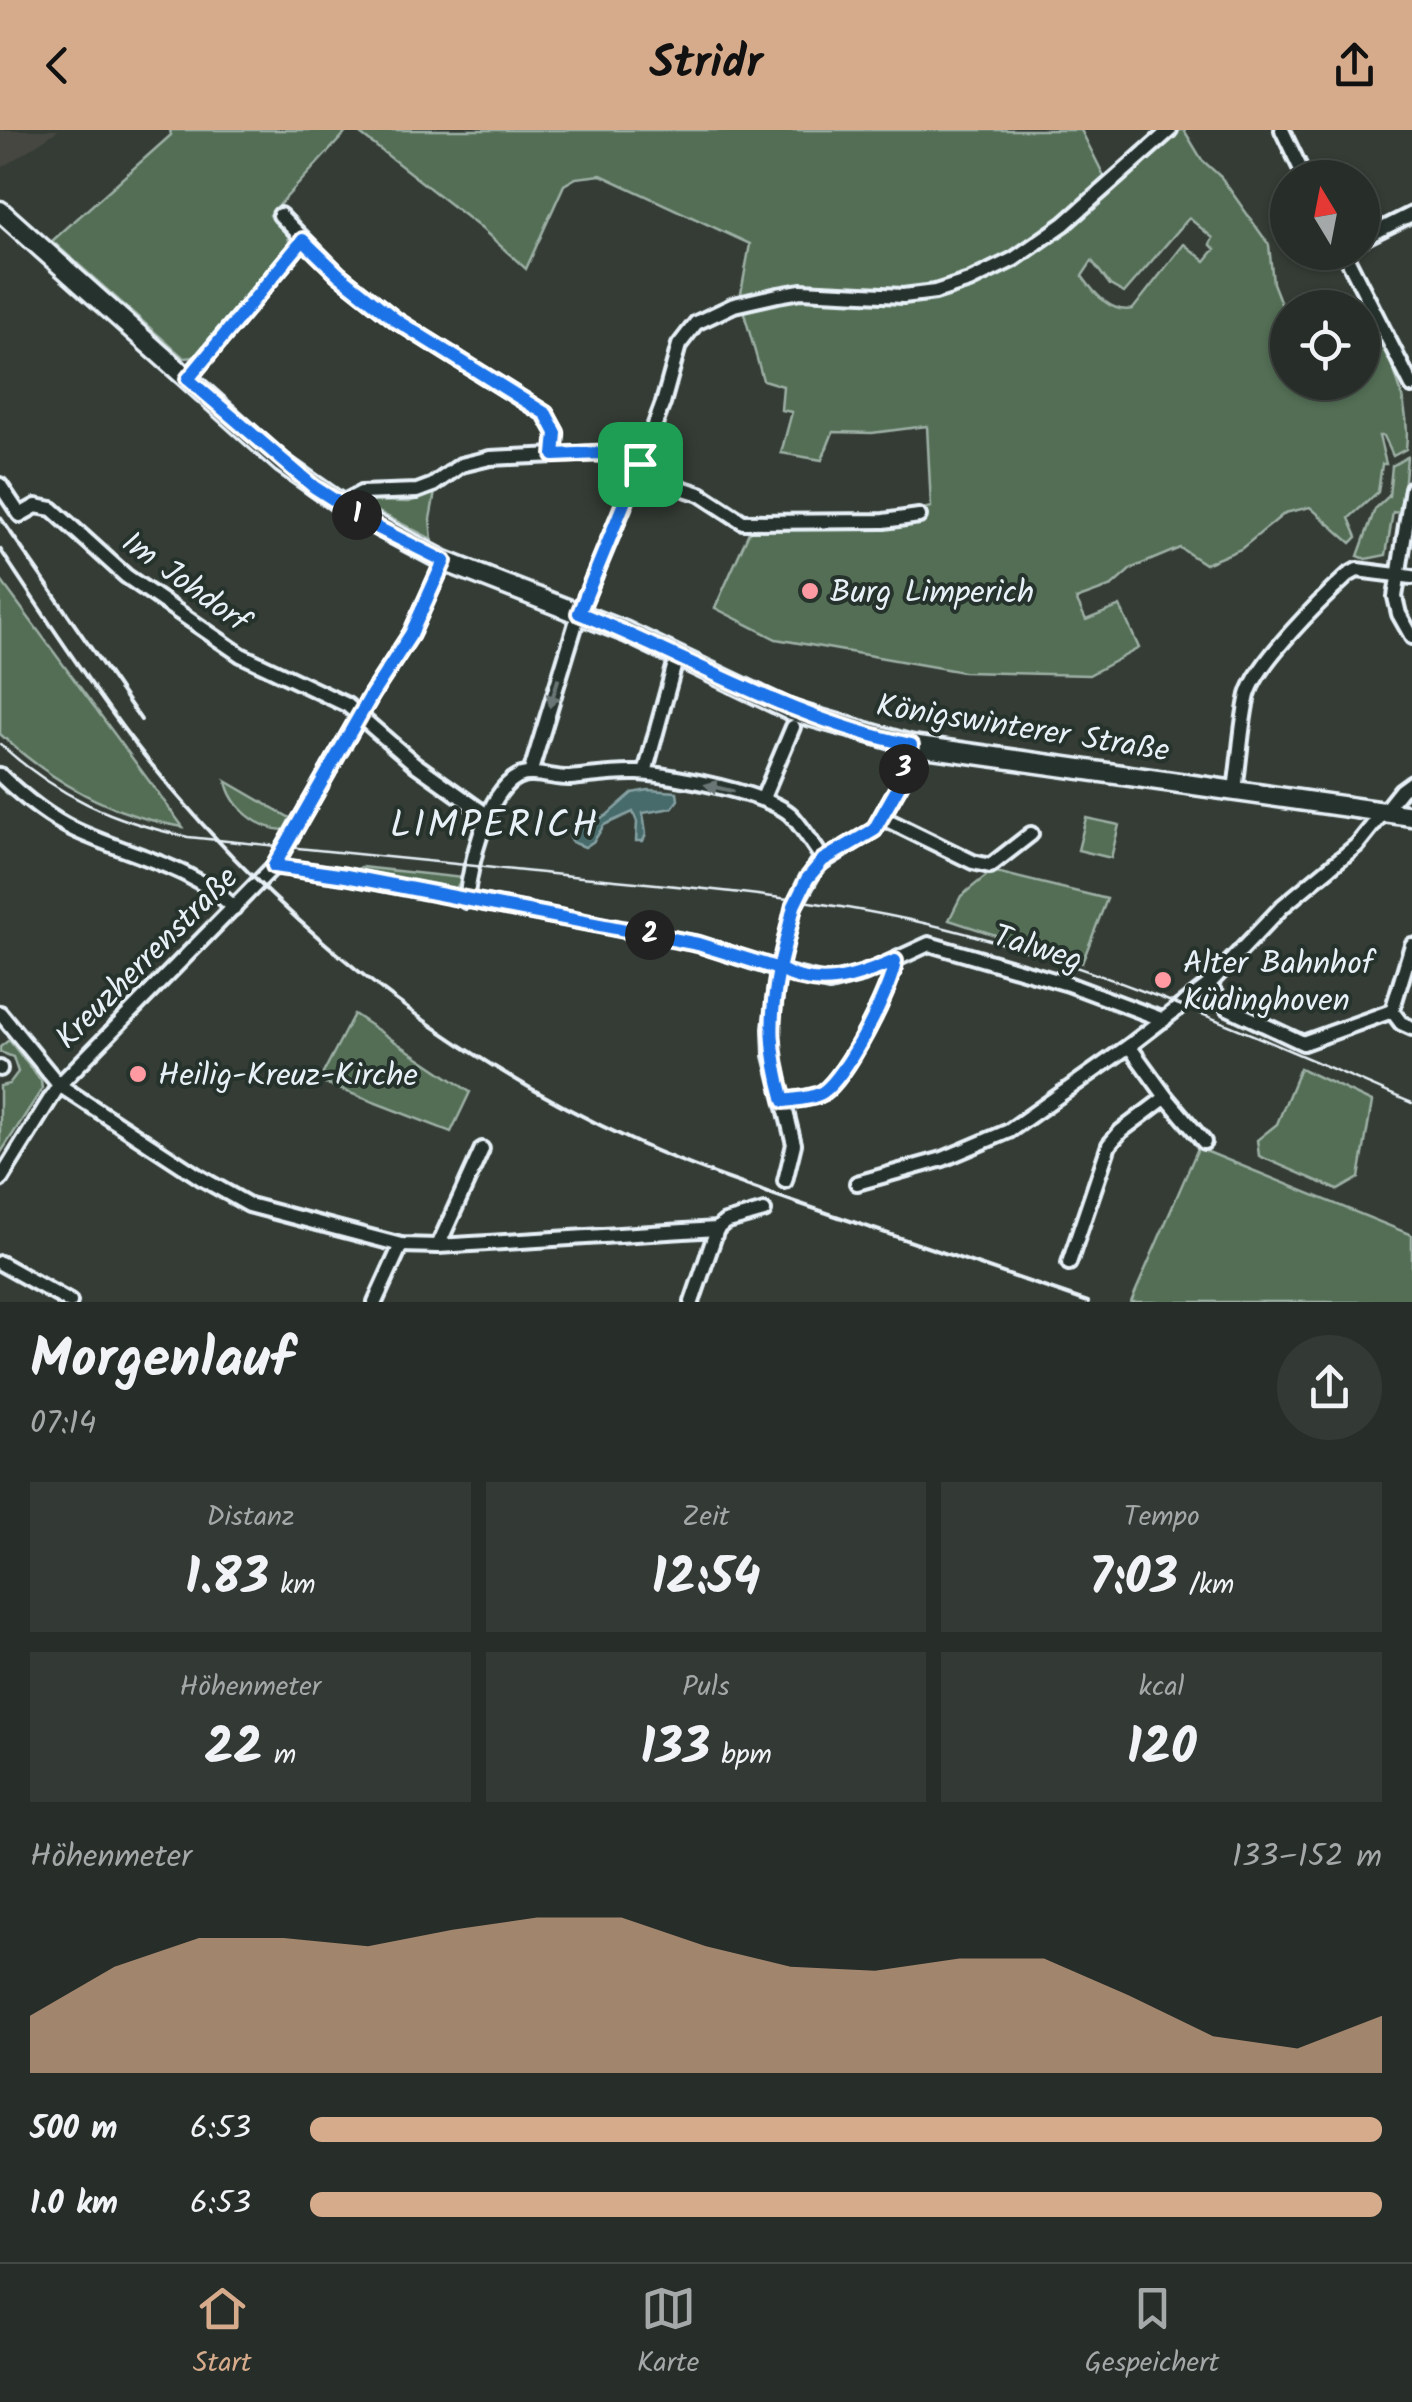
<!DOCTYPE html>
<html lang="de">
<head>
<meta charset="utf-8">
<style>
  :root { --surface:#272d28; --page:#333934; --text:#f1f3f6; --muted:#a4a8a8; --line:#434945; --accent:#d6ab8b }
  body { margin:0; font-family:Kalam,sans-serif; background:var(--page); color:var(--text); height:100vh; display:flex; flex-direction:column; font-size:38px; white-space:nowrap }
  * { box-sizing:border-box; margin:0 }
  p { font-size:32px; color:var(--muted) }
  .icon { flex:none; width:55px; height:55px; fill:none; stroke:currentColor; stroke-width:2; stroke-linecap:round; stroke-linejoin:round }
  .map { position:relative; height:1172px; overflow:hidden }
  .drawer { display:flex; flex-direction:column; background:var(--surface); flex:1 }
  .drawer>* { flex:none }
  .needle { width:65px; rotate:350deg }
  .controls { position:absolute; left:1270px; top:30px; display:grid; gap:20px }
  .controls a { display:grid; place-items:center; width:110px; height:110px; border-radius:50%; background:var(--surface); box-shadow:0 2px 8px #0004,0 0 0 2px var(--line); font-size:50px }
  .pin { position:absolute; display:grid; place-items:center; width:85px; height:85px; color:#fff; margin:-42px; border-radius:20px; box-shadow:0 5px 15px #0006 }
  .km { position:absolute; width:50px; height:50px; margin:-25px; border-radius:50%; background:#222; color:#fff; font-size:28px; line-height:50px; text-align:center }
  .round { display:grid; place-items:center; flex:none; width:105px; height:105px; border-radius:52px; background:var(--page) }
  .overview { display:flex; align-items:center; justify-content:space-between; height:170px; padding:0 30px }
  h1 { font-size:55px; font-weight:800; line-height:75px }
  .metrics { display:grid; grid-template-columns:repeat(3,1fr); gap:15px; height:170px; padding:10px 30px }
  .metrics div { display:grid; align-content:center; border-radius:0px; background:var(--page); text-align:center }
  .metrics b { font-size:50px; font-weight:800 }
  .metrics small { font-size:28px; font-weight:400 }
  .metrics p { font-size:28px }
  .chart { height:280px; padding:20px 30px }
  .chart p { display:flex; justify-content:space-between }
  .chart svg { width:100%; height:180px; margin-top:10px; fill:var(--accent); opacity:.7 }
  ul { padding:0 30px; list-style:none; font-size:32px }
  li { display:grid; grid-template-columns:160px 120px 1fr; align-items:center; height:75px }
  li i { height:25px; border-radius:12px; background:var(--accent) }
  header { display:flex; justify-content:space-between; align-items:center; height:130px; padding:0 30px; background:var(--accent); color:#111; font-size:45px; font-weight:800 }
  .menu { display:flex; justify-content:space-around; align-items:center; height:140px; border-top:2px solid var(--line); background:var(--surface); font-size:28px; color:var(--muted) }
  .menu a { display:grid; justify-items:center; gap:5px }
  .menu .on { color:var(--accent) }
  .map>svg:first-child { display:block }
</style>
</head>
<body>
<header><svg class="icon" aria-label="back" viewBox="0 0 24 24"><path d="M15 5l-7 7 7 7"/></svg>Stridr<svg class="icon" aria-label="share" viewBox="0 0 24 24"><path d="M12 15V3M7 8l5-5 5 5M5 13v7h14v-7"/></svg></header>
<div class="map">
<svg width="1412" height="1172" viewBox="0 0 1412 1172">
  <rect width="100%" height="100%" fill="#343c35"/>
  <filter id="ink" filterUnits="userSpaceOnUse"><feTurbulence type="fractalNoise" baseFrequency=".01" numOctaves="2"/><feDisplacementMap in="SourceGraphic" scale="20" xChannelSelector="R" yChannelSelector="G"/><feConvolveMatrix kernelMatrix="1 2 1 2 8 2 1 2 1" color-interpolation-filters="sRGB"/></filter>
  <g filter="url(#ink)">
    <polygon fill="#44463f" points="0,0 59,0 0,39"/>
    <g fill="#536e55" stroke="#9eb0a6" stroke-width="2.5" fill-rule="evenodd">
      <polygon points="170,0 348,0 270,85 288,106 290,116 198,227 184,228 52,111 171,5"/>
      <path d="M355,0H1081L1106,50L1072,79L1133,40L1178,0H1184L1202,30L1221,47L1269,115L1273,153L1287,189L1288,252H1362L1363,178C1387,221 1412,268 1406,319L1393,326L1384,306H1379L1386,334H1382L1378,362L1349,388L1357,407L1351,413L1310,377L1285,383L1241,419L1205,434L1180,418L1132,438L1112,456L1076,469L1086,490L1120,476L1139,518L1089,545L963,542L776,509L715,478L750,400L801,393L896,395L915,381L931,377L927,296L872,303L833,302L822,330L781,323L792,282L781,280L783,256L763,250L740,169L750,114L601,45L576,48L564,55L526,139L482,99ZM1189,88L1213,108L1210,114L1215,119L1205,131L1184,114L1133,179C1111,184 1094,163 1082,146L1092,131L1110,155L1124,163Z"/>
      <polygon points="1407,327 1402,383 1393,382 1386,425 1366,429 1358,426 1375,379 1389,366 1392,336"/>
      <polygon points="435,362 430,389 432,409 367,376 366,371 409,372"/>
      <path d="M0,449L183,697C111,685 53,653 0,604Z"/>
      <path d="M226,651L290,688L284,700C258,699 231,677 226,651Z"/>
      <polygon points="1086,688 1119,695 1111,728 1078,720"/>
      <polygon points="361,737 463,748 453,762 349,744"/>
      <polygon points="992,741 1107,769 1082,833 949,790 961,766"/>
      <polygon points="354,884 470,962 451,1002 319,951"/>
      <polygon points="9,910 41,951 42,959 0,1024 0,956 9,954 18,942 13,927 0,922 0,917"/>
      <polygon points="1300,938 1372,972 1359,1048 1338,1060 1259,1026 1257,1010 1277,994"/>
      <polygon points="1198,1018 1412,1105 1412,1172 1131,1172"/>
    </g>
    <polygon fill="#466b6a" stroke="#87a1a3" stroke-width="2.5" points="648,660 677,662 678,670 672,678 643,683 646,704 643,711 636,711 637,692 633,682 604,695 594,711 585,717 572,712 569,704 571,700 606,686 632,663"/>
    <g fill="none" stroke-linecap="round" stroke-linejoin="round">
      <g stroke="#e8f1f8" stroke-width="20">
        <g id="minor">
          <polyline points="1282,0 1305,48"/>
          <polyline points="280,85 338,144 397,191 545,284 556,303 554,325"/>
          <polyline points="1362,109 1412,84"/>
          <polyline points="1344,122 1412,256"/>
          <polyline points="187,249 303,110"/>
          <polyline points="0,355 20,385 36,376 52,379 126,446 241,525 347,575 415,634 488,686"/>
          <polyline points="1412,358 1395,467 1399,484 1412,507"/>
          <polyline points="340,374 361,363 417,361 433,355 461,335 490,328 599,323 639,334 644,346 700,364 743,392 884,391 919,386"/>
          <polyline points="645,643 677,526"/>
          <polyline points="530,644 579,483 633,354 663,273 679,215 696,193 734,175 778,165 801,161 903,166 935,162 969,151 1014,129 1064,94 1170,0"/>
          <path d="M0,645C22,666 47,687 75,700C130,726 189,734 234,778"/>
          <path d="M1235,659C1240,628 1241,595 1248,565C1257,532 1322,469 1348,445L1357,440L1412,447"/>
          <polyline points="763,668 793,597"/>
          <polyline points="883,688 973,732 990,736 1031,704"/>
          <polyline points="274,736 345,746 699,814 787,843 829,853 864,844 929,814 1068,854 1164,890"/>
          <path d="M466,771C470,738 485,664 517,647C533,639 553,649 570,648C592,646 615,642 638,643C670,644 771,664 792,686C803,698 813,715 823,729"/>
          <polyline points="1208,855 1228,878 1303,913 1392,881"/>
          <polyline points="1392,881 1412,815"/>
          <polyline points="1392,881 1401,893 1412,898"/>
          <polyline points="0,883 59,955 201,1048 249,1075 401,1115 438,1116 717,1099 725,1092 764,1081"/>
          <polyline points="1129,916 1166,967 1204,1012"/>
          <polyline points="0,939 0,938"/>
          <path d="M784,971C796,969 812,969 823,963C846,947 891,860 895,831"/>
          <polyline points="0,1050 59,955 274,736 372,564 411,504 444,431"/>
          <polyline points="785,1051 794,1014 772,925 771,899 777,849 794,776 817,735 874,700 900,654 911,615"/>
          <polyline points="857,1053 943,1029 1009,1001 1129,916 1208,855 1283,776 1357,715 1401,660 1412,652"/>
          <polyline points="438,1116 482,1019"/>
          <polyline points="0,1133 70,1172"/>
          <polyline points="1069,1133 1109,1015 1121,1001 1166,967"/>
          <polyline points="375,1172 401,1115"/>
          <polyline points="692,1172 717,1099"/>
        </g>
      </g>
      <g stroke="#e8f1f8" stroke-width="25">
        <polyline id="secondary" points="0,81 282,333 352,382 444,431 626,502 792,581 911,615 1412,686"/>
      </g>
      <use href="#minor" stroke="#26332d" stroke-width="12"/>
      <use href="#secondary" stroke="#26332d" stroke-width="18"/>
      <path stroke="#e8f1f8" stroke-width="2.5" d="M0,614C57,666 113,691 188,707C316,719 444,733 572,746C697,758 823,768 945,798C1108,839 1259,907 1412,973"/>
      <g stroke="#e8f1f8" stroke-width="4">
        <polyline points="0,387 141,590"/>
        <path d="M0,419C42,482 83,545 129,606C264,782 436,921 638,1013C700,1041 766,1062 830,1084C916,1113 1002,1142 1088,1172"/>
      </g>
    </g>
    <defs><path id="oneway-solid" d="M-6-.8H1V-3.2L6.5 0L1 3.2V.8H-6Z" transform="scale(2.5)"/></defs>
    <g fill="#6a7674">
      <use href="#oneway-solid" transform="translate(554 563) rotate(107)"/>
      <use href="#oneway-solid" transform="translate(719 658) rotate(-167)"/>
    </g>
  </g>
  <g fill="none" stroke-linecap="round" stroke-linejoin="round" filter="url(#ink)">
    <g stroke="#fff" stroke-width="20">
      <path id="route" d="M640,334L600,323L554,325L556,303L546,284L397,191L338,144L303,110L188,249L314,357L378,398L444,431L411,504L372,564L274,736L346,746L698,814L779,839C769,891 770,920 784,971C796,969 812,969 823,962C846,947 891,860 895,831C857,847 818,862 779,839L794,776L807,749L823,730L874,700L900,654L911,615C790,589 692,529 579,483L640,334"/>
    </g>
    <use href="#route" stroke="#1a73e8" stroke-width="12"/>
  </g>
  <g fill="#ff9aa2" stroke="#26332d" stroke-width="4">
    <circle cx="810" cy="461" r="10"/>
    <circle cx="1163" cy="850" r="10"/>
    <circle cx="138" cy="944" r="10"/>
  </g>
  <g text-anchor="middle" stroke-width="8" stroke-linejoin="round" paint-order="stroke">
    <g font-size="32" fill="#e8f1f8" stroke="#26332d">
      <text transform="translate(186 451) rotate(36)" y="11">Im Johdorf</text>
      <text transform="translate(1023 597) rotate(9)" y="11">Königswinterer Straße</text>
      <text transform="translate(1038 817) rotate(17)" y="11">Talweg</text>
      <text transform="translate(146 827) rotate(-45)" y="11">Kreuzherrenstraße</text>
    </g>
    <g font-size="32" fill="#e8f1f8" stroke="#26332d" text-anchor="start">
      <text x="830" y="472">Burg Limperich</text>
      <text x="1183" y="843">Alter Bahnhof<tspan x="1183" dy="37">Küdinghoven</tspan></text>
      <text x="158" y="955">Heilig-Kreuz-Kirche</text>
    </g>
    <g font-size="38" letter-spacing="2.5" fill="#e8f1f8" stroke="#26332d">
      <text x="495" y="707">LIMPERICH</text>
    </g>
  </g>
</svg>
<div class="controls">
<a><svg class="needle" viewBox="-14 -14 28 28"><path d="M0-13l5 13h-10z" fill="#e53935"/><path d="M0 13l5-13h-10z" fill="#a4a8a8"/></svg></a>
<a><svg class="icon" aria-label="locate" viewBox="0 0 24 24"><circle cx="12" cy="12" r="6"/><path d="M12 2v4M12 18v4M2 12h4M18 12h4"/></svg></a>
</div>
<div class="pin" style="left:640px;top:334px;background:#1e9e55"><svg class="icon" aria-label="arrive" viewBox="0 0 24 24"><path d="M6 21V4h12l-3 4 3 4H6"/></svg></div>
<b class="km" style="left:357px;top:385px">1</b>
<b class="km" style="left:650px;top:805px">2</b>
<b class="km" style="left:904px;top:639px">3</b>
</div>
<section class="drawer">
<div class="overview"><div><h1>Morgenlauf</h1><p>07:14</p></div><a class="round"><svg class="icon" aria-label="share" viewBox="0 0 24 24"><path d="M12 15V3M7 8l5-5 5 5M5 13v7h14v-7"/></svg></a></div>
<div class="metrics">
<div><p>Distanz</p><b>1.83<small> km</small></b></div>
<div><p>Zeit</p><b>12:54</b></div>
<div><p>Tempo</p><b>7:03<small> /km</small></b></div>
</div>
<div class="metrics">
<div><p>Höhenmeter</p><b>22<small> m</small></b></div>
<div><p>Puls</p><b>133<small> bpm</small></b></div>
<div><p>kcal</p><b>120</b></div>
</div>
<div class="chart"><p><span>Höhenmeter</span>133–152 m</p>
<svg viewBox="0 0 160 44" preserveAspectRatio="none"><path d="M0 44V30L10 18L20 11L30 11L40 13L50 9L60 6L70 6L80 13L90 18L100 19L110 16L120 16L130 25L140 35L150 38L160 30V44z"/></svg>
</div>
<ul>
<li><b>500 m</b>6:53<i style="width:100%"></i></li>
<li><b>1.0 km</b>6:53<i style="width:100%"></i></li>
</ul>
</section>
<nav class="menu">
<a class="on"><svg class="icon" aria-label="home" viewBox="0 0 24 24"><path d="M3 11l9-7 9 7M6 9v11h12V9"/></svg>Start</a>
<a><svg class="icon" aria-label="map" viewBox="0 0 24 24"><path d="M3 6l6-2 6 2 6-2v14l-6 2-6-2-6 2zM9 4v14M15 6v14"/></svg>Karte</a>
<a><svg class="icon" aria-label="saved" viewBox="0 0 24 24"><path d="M7 4h10v16l-5-4-5 4z"/></svg>Gespeichert</a>
</nav>
</body>
</html>
